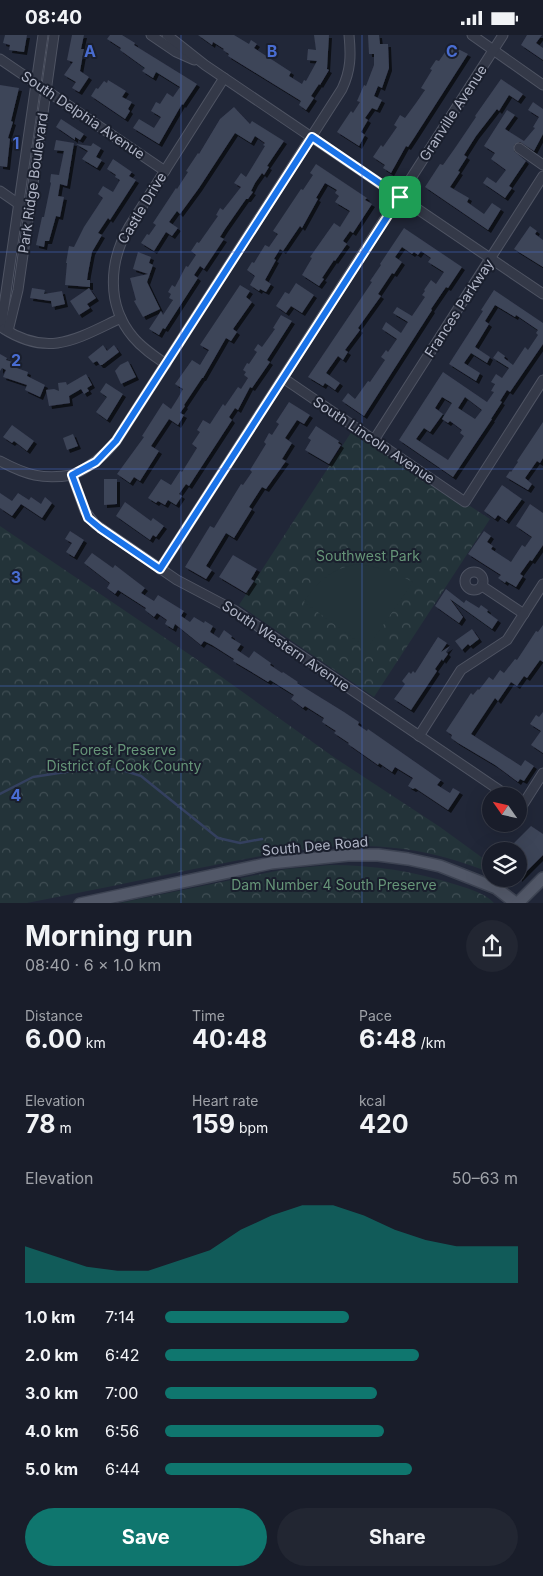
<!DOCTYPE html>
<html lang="en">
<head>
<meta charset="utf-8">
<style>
  :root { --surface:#191d2a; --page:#222632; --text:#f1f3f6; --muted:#9fa2a8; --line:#373b47; --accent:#0f766e }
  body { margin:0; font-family:Inter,sans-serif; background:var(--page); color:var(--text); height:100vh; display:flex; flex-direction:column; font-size:19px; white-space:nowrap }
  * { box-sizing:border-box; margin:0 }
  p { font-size:16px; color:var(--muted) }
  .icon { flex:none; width:28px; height:28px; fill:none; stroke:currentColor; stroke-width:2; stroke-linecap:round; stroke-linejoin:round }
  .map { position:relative; height:868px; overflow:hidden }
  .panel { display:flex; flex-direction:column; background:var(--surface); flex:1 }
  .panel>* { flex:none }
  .needle { width:32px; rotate:304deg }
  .tools { position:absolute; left:482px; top:752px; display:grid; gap:10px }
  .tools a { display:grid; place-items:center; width:45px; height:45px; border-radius:50%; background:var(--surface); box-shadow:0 5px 20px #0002,0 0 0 1px var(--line); font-size:25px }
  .pin { position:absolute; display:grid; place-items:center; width:42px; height:42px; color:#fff; margin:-21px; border-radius:10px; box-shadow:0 2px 8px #0006 }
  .round { display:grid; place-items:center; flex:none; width:52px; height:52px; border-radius:26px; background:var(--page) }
  .head { display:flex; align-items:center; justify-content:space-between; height:85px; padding:0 25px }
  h1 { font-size:28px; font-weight:700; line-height:38px }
  .stats { display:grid; grid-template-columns:repeat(3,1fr); gap:8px; height:85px; padding:5px 25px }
  .stats div { display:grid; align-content:center }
  .stats b { font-size:25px; font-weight:700 }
  .stats small { font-size:14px; font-weight:400 }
  .stats p { font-size:14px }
  .chart { height:140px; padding:10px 25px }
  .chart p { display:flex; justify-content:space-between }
  .chart svg { width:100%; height:90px; margin-top:5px; fill:var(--accent); opacity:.7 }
  .cta { display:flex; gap:10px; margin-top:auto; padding:10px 25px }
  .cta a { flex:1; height:58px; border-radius:30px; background:var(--accent); color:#fff; font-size:20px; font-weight:700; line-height:58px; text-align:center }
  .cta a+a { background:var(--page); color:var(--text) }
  ul { padding:0 25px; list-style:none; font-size:16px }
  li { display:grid; grid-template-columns:80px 60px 1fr; align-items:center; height:38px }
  li i { height:12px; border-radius:6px; background:var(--accent) }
  .status { display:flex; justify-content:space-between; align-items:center; height:35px; padding:0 25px; background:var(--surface); direction:ltr }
  .status svg { height:14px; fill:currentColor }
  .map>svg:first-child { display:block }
</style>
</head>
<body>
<div class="status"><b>08:40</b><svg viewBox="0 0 49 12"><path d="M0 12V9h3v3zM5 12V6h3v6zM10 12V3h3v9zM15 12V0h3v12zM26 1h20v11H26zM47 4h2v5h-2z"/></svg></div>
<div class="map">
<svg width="543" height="869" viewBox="0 0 543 869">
  <defs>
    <pattern id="park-crowns" width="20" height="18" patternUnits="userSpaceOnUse" patternTransform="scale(1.25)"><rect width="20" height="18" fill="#233339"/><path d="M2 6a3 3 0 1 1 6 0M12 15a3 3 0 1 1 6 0" fill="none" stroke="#404e54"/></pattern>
    <filter id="shadow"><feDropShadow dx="3" dy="3" stdDeviation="0" flood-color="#0009"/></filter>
  </defs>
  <rect width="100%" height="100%" fill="#212738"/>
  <g fill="url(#park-crowns)">
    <polygon points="352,396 463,472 470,471 490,484 374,662 239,570"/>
    <path d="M0,491L202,628L335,723L440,792L491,829V838C383,794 304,812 194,834C138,846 82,857 27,868H0Z"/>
    <path d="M330,830C375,830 413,836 457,850C469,854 485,858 494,868H119L286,834Z"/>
  </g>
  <path fill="#233339" d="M358,529L389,535L413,547L370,609H361L304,567C317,546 333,533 358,529Z"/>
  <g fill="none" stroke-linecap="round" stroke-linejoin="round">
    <polyline stroke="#34405f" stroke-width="2.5" points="0,759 33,742 72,736 119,734 141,741 218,803 240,808 262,804"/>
  </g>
  <g fill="#3d4458" fill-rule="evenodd" filter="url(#shadow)">
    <polygon points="5,0 27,0 24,17 9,15 10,10 3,8"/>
    <polygon points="72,0 84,0 81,14 84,14 80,36 89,42 79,57 72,53 76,47 64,40 73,27 67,25"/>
    <polygon points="110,0 122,0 135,8 134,10 197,49 183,70 182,69 159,109 133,93 139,84 154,93 161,82 151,76 156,67 160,69 167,58 173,62 180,52 156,37 153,43 142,36 145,33 120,15 121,13 107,4"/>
    <polygon points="198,0 234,0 249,9 251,5 257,9 254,13 291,37 289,41 302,49 304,45 306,46 317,26 307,25 308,14 316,15 314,0 329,0 327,34 329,35 320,50 319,49 311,61 314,63 306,75 299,70 301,66 228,21 229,19 223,15 224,14 213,7 212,10"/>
    <polygon points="368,0 379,0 380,9 388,9 389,33 382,53 378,51 374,61 382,65 377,75 372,73 365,83 368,85 361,97 365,100 359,111 337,97 351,76 353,78 360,67 357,66 364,50 366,51 374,30 374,19 369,19"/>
    <polygon points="527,0 542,0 536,8 543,13 543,25 521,10"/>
    <polygon points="450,10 468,19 414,103 408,112 406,111 391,138 383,133 385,130 373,122 381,110 383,112 397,92 394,90 400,80 405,83 416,68 425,55 421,53 432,35 430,34 436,25 439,26"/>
    <polygon points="501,44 523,59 518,66 509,60 499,76 497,74 476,101 464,120 467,122 458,136 460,137 450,152 469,163 467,167 484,179 492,168 501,174 488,195 425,152 440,129 443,130 455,113 476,82 475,81"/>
    <polygon points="108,45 126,56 122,62 132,67 128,74 130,76 125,84 91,61 96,53 98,54 104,46 107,48"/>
    <polygon points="0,50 19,53 11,86 13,87 8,103 10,104 7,132 0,131"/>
    <polygon points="533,67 543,74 543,99 534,116 520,107 514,110 514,116 526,126 509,151 512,153 505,163 483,148 487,142 496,148 506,135 491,124 495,118 484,111 507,75 515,80 505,94 524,106 535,93 533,92 539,82 528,75"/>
    <polygon points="234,72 250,89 252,86 284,106 267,131 269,132 264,140 262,138 255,148 251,156 253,157 248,164 246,164 225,194 220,202 224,204 204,234 200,231 194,240 198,243 165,294 163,293 159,300 149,294 161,276 163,280 173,265 169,263 171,259 168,257 172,250 175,252 186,231 188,232 196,220 191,216 197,207 199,208 218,181 216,180 220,173 223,175 241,152 234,148 241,138 246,142 265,111 263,110 265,108 255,101 251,108 235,98 199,153 180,179 177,176 169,187 178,193 172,201 166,197 154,216 141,208 147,199 149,200 156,190 153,188 176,153 177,154 188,137 186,136 198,118 199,119 220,84"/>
    <polygon points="61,84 84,99 80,105 75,102 75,105 56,92"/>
    <polygon points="56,105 74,108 67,151 60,149 58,161 64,162 60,182 56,181 49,206 45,206 44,212 36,210 42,182 44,182 51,148 50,147 51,139 59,140 64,116 54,115"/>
    <polygon points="93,108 101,113 96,122 102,125 97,133 82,124 88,116 76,109 91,111"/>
    <polygon points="113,124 132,137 129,141 136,145 110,185 108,183 98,198 102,200 92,217 88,238 87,245 90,245 90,252 65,250 67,228 66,228 69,211 74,212 84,192 103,163 98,159 103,151 113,157 120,145 115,142 116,140 107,134"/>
    <polygon points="316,129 367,163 365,165 372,169 353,198 350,196 343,206 347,209 335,226 334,225 322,243 324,244 319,251 302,240 312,223 310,222 334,188 340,192 350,176 335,167 339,161 335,158 337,155 325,148 316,163 318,164 302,193 300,191 283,216 280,214 274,224 276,225 265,245 271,249 266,257 260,254 259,256 250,250 255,241 247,235 252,227 254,228 265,210 269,212 278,199 273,196 301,154 303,155 313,140 310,138"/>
    <polygon points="530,191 537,196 535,199 543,205 543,232 514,214"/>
    <polygon points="404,193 462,232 448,253 446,252 431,274 432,275 364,381 342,366 348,358 355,364 368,346 370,347 385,325 381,322 386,315 388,317 397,304 382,294 386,287 401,298 408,287 393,278 397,272 412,281 425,262 422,260 425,256 424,255 431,245 436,249 444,237 428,227 431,223 421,216 418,220 414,217 412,219 402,212 395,222 402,227 394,239 392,238 378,259 381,261 358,293 360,295 345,315 348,317 343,325 338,321 326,338 340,348 335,355 325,348 323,351 308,342 372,247 370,246 381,230 380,229"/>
    <polygon points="138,217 151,222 149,228 153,230 147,247 160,274 143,282 134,266 136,265 130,243 148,239 133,234"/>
    <polygon points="296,248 314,260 302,278 291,271 286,278 276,271 285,257 289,259"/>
    <polygon points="240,250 250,256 246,262 252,267 233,294 237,297 231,306 226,303 203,343 202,343 184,370 185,371 180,378 184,380 178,390 169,384 151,411 159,416 140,446 134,442 130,448 117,439 144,402 142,401 163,368 171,374 178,363 183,354 175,349 192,325 200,330 209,315 200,310"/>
    <polygon points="32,253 45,255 44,259 62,256 65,269 52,272 51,266 30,263"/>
    <polygon points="89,253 96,263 87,269 90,273 79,280 70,266"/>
    <path d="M494,255L543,288V309L510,357L507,355L500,366L502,367L491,384H492L453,442L399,405L443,337L487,367L494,357L491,356L495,349L491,347L496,339L502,343L509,333L493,323L498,316L505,321L504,323L513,330L525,312L528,315L538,300L536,298L538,295L516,280L515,282L495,270L485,286L489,289L475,312L490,322L487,328L471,318L464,328L480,338L476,346L449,329L483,276L481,275ZM442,362L452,368L442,384L448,388L450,386L462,395L460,398L464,401L448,425L416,404L424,393L430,397L443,379L435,373ZM465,362L482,375L475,384L458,373Z"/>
    <polygon points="281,280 292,286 267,325 270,327 252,353 250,352 238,375 235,373 229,382 232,385 189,451 186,449 179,459 182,461 176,470 168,465 165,470 158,466 156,468 148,463 161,444 171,450 180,436 182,437 197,413 192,409 200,397 197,395 203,385 210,389 223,369 225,371 238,352 241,354 248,343 244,340 246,337 243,335 247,328 249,329 257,317 254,315 258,309 262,312 275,294 273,293"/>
    <polygon points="103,310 107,316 114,310 119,317 102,330 100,330 97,326 93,328 88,322"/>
    <polygon points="0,319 7,323 6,325 16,328 14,332 28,337 27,341 45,350 40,362 25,355 27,350 3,342 6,335 2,333 0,336"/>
    <polygon points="128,326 136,342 121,349 115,336 120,330"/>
    <polygon points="86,339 92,350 87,353 89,356 84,359 81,354 69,361 70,368 49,371 46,355 54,354 59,356 58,348 66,347 67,350"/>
    <polygon points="106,348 123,359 107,385 96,377 107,362 100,357"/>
    <polygon points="289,367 310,380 304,389 297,385 285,403 292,408 282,424 286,426 266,454 262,452 249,472 252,474 234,503 226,498 206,531 212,535 206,544 185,532 210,491 214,493 241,449 243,450 252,437 250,435 266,409 264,407 269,398 272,400 279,389 276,387"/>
    <polygon points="543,387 543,423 540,428 537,426 525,443 532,449 528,455 506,442 510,436 511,437 518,427 517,426"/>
    <polygon points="12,390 34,406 27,416 14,406 12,408 3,402"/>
    <polygon points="316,391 339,406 338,408 341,410 329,429 305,415 311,405 308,403"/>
    <polygon points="73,399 78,411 67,415 63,403"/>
    <polygon points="104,444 117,444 117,469 104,470"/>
    <polygon points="502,450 522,464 506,486 498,480 495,484 484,476"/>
    <polygon points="0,458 12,466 18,458 29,465 31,462 41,469 45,462 52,468 42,483 21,469 12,481 0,473"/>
    <polygon points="125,467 151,486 153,483 164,491 156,502 153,500 150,505 116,481"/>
    <polygon points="530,469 543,478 543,510 532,526 530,525 520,539 523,541 516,552 506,546 505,548 498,543 501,540 468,519 484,496 491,501 487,507 493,511 491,514 511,527 522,510 525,512 532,502 516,491"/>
    <polygon points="70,496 84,505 74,522 66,517 72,508 65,504"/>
    <polygon points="92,518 113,533 115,530 128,540 145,553 141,558 154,566 158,560 184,576 181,581 190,587 194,582 204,588 205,586 213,591 210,597 219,603 224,595 232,601 231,603 241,609 237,615 249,623 254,616 271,628 270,630 282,638 283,637 298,647 297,648 344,677 359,687 358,690 367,696 368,694 441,745 437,750 450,758 453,753 460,757 448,775 415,753 413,754 408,751 413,743 395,732 392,737 379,728 378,730 348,709 349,708 334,698 336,696 322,687 324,683 305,671 303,673 291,664 294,660 270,645 268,647 250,636 233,626 234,624 212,610 204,606 201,610 175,589 173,594 165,589 167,585 157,578 154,582 145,575 146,573 118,555 115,559 107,553 110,548 84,528"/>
    <polygon points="233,520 257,534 251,544 254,546 246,558 219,542"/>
    <polygon points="446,554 464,568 466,565 479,573 481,570 488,575 487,577 498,585 492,594 450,564 463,582 459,588 435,571"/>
    <polygon points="543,590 543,627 540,625 527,643 524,641 517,651 511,647 498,666 495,663 471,699 521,731 525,725 534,731 524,746 520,744 518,747 495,730 458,708 451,703 452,700 446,696 471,658 473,660 478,654 479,655 489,642 493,645 500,635 504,638 515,624 517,625 536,596 538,597"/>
    <polygon points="472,594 479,604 470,611 468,609 462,615 455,606"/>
    <polygon points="438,602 447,608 441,617 450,611 446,617 448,619 443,626 442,624 435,634 437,636 411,675 394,664 405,649 402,646 409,637 411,639 413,636 415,638"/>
    <polygon points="543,677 543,718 531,710 541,696 530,689 536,680 539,682"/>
    <polygon points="531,791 543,799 543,820 519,844 519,816 506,816"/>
  </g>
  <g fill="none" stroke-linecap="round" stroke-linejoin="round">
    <g stroke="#4f5463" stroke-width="11">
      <g id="minor">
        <polyline points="151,0 176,17 194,25"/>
        <polyline points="167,0 205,30 543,259"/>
        <polyline points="472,0 543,50"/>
        <polyline points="0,24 165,136"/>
        <polyline points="519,113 543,130"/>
        <polyline points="0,156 23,172"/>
        <polyline points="1,292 43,0"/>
        <path d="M4,294C50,323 78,303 121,283"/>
        <polyline points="8,296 18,255 54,0"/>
        <path d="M166,329C154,321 142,313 133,302C106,270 109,226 129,192L224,43"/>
        <polyline points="283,343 465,467 543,345"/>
        <polyline points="374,405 543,141"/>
        <path d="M0,426C26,440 43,445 72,440L85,476L95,489L177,545L234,575L508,761"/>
        <path d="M72,440C91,432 104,421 116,406L342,54C351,35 351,20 349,0"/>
        <polyline points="160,534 503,0"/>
        <circle cx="474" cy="546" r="9"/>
        <polyline points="482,551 524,579"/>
        <polyline points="419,701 461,635 507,605 543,549"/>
        <polyline points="519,768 522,771 543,738"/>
      </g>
    </g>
    <g stroke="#3d4352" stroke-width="14">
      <g id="major">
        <polyline points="80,869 271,828 348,820 378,820 408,824 440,831 496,853 517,869"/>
        <polyline points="517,869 543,843"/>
      </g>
    </g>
    <use href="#minor" stroke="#343948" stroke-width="9"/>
    <use href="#major" stroke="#525868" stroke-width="11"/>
  </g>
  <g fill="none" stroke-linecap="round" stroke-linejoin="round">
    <g stroke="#fff" stroke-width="10">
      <polygon id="route" points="312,102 400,162 160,534 100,493 88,483 72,440 96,427 116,406"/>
    </g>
    <use href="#route" stroke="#1a73e8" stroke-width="6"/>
  </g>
  <path fill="none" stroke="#496dd2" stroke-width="1" stroke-opacity="0.55" d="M181,0V869M362,0V869M0,217H543M0,434H543M0,651H543"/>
  <g text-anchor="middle" stroke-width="4" stroke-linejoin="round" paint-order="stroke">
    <g font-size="14" fill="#afb4c5" stroke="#1a1f2d">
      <text transform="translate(453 78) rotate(-57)" y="5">Granville Avenue</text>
      <text transform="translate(83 80) rotate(34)" y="5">South Delphia Avenue</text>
      <text transform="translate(33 148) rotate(-82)" y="5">Park Ridge Boulevard</text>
      <text transform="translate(142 173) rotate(-59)" y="5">Castle Drive</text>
      <text transform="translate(459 273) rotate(-57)" y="5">Frances Parkway</text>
      <text transform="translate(374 405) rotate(34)" y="5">South Lincoln Avenue</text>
      <text transform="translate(286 611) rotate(34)" y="5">South Western Avenue</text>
      <text transform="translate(315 811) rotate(-5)" y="5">South Dee Road</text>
    </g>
    <g font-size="14" fill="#669578" stroke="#1a1f2d">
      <text x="368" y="526">Southwest Park</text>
      <text x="124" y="720">Forest Preserve<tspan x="124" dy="16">District of Cook County</tspan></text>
      <text x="334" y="855">Dam Number 4 South Preserve</text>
    </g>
  </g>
  <g font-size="16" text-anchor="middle" font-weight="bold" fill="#496dd2" stroke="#1a1f2d" stroke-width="4" stroke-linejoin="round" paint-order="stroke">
    <text x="90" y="22">A</text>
    <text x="272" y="22">B</text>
    <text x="452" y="22">C</text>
    <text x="16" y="114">1</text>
    <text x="16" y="331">2</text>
    <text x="16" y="548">3</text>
    <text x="16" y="766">4</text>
  </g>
</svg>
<div class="tools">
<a><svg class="needle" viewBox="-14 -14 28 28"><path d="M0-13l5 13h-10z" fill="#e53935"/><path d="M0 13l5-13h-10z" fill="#9fa2a8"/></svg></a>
<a><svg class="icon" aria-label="layers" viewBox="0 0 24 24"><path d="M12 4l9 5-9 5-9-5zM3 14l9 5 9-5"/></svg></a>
</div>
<div class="pin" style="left:400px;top:162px;background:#1e9e55"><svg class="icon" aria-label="arrive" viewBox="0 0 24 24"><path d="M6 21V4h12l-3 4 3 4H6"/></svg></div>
</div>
<section class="panel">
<div class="head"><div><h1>Morning run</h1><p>08:40 · 6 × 1.0 km</p></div><a class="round"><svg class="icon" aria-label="share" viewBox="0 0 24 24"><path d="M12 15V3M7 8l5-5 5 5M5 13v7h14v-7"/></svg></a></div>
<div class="stats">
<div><p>Distance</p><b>6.00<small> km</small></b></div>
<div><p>Time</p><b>40:48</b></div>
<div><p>Pace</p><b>6:48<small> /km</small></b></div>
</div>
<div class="stats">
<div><p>Elevation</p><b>78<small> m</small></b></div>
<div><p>Heart rate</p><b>159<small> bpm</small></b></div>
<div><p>kcal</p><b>420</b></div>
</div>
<div class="chart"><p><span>Elevation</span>50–63 m</p>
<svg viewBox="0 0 160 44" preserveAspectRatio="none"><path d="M0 44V26L10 31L20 36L30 38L40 38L50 33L60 28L70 18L80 11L90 6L100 6L110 11L120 18L130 23L140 26L150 26L160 26V44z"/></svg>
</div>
<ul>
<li><b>1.0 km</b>7:14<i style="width:52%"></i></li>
<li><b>2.0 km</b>6:42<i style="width:72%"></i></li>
<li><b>3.0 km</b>7:00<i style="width:60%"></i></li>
<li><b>4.0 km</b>6:56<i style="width:62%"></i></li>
<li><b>5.0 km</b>6:44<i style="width:70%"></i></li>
</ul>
<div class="cta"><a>Save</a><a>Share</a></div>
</section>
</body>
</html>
